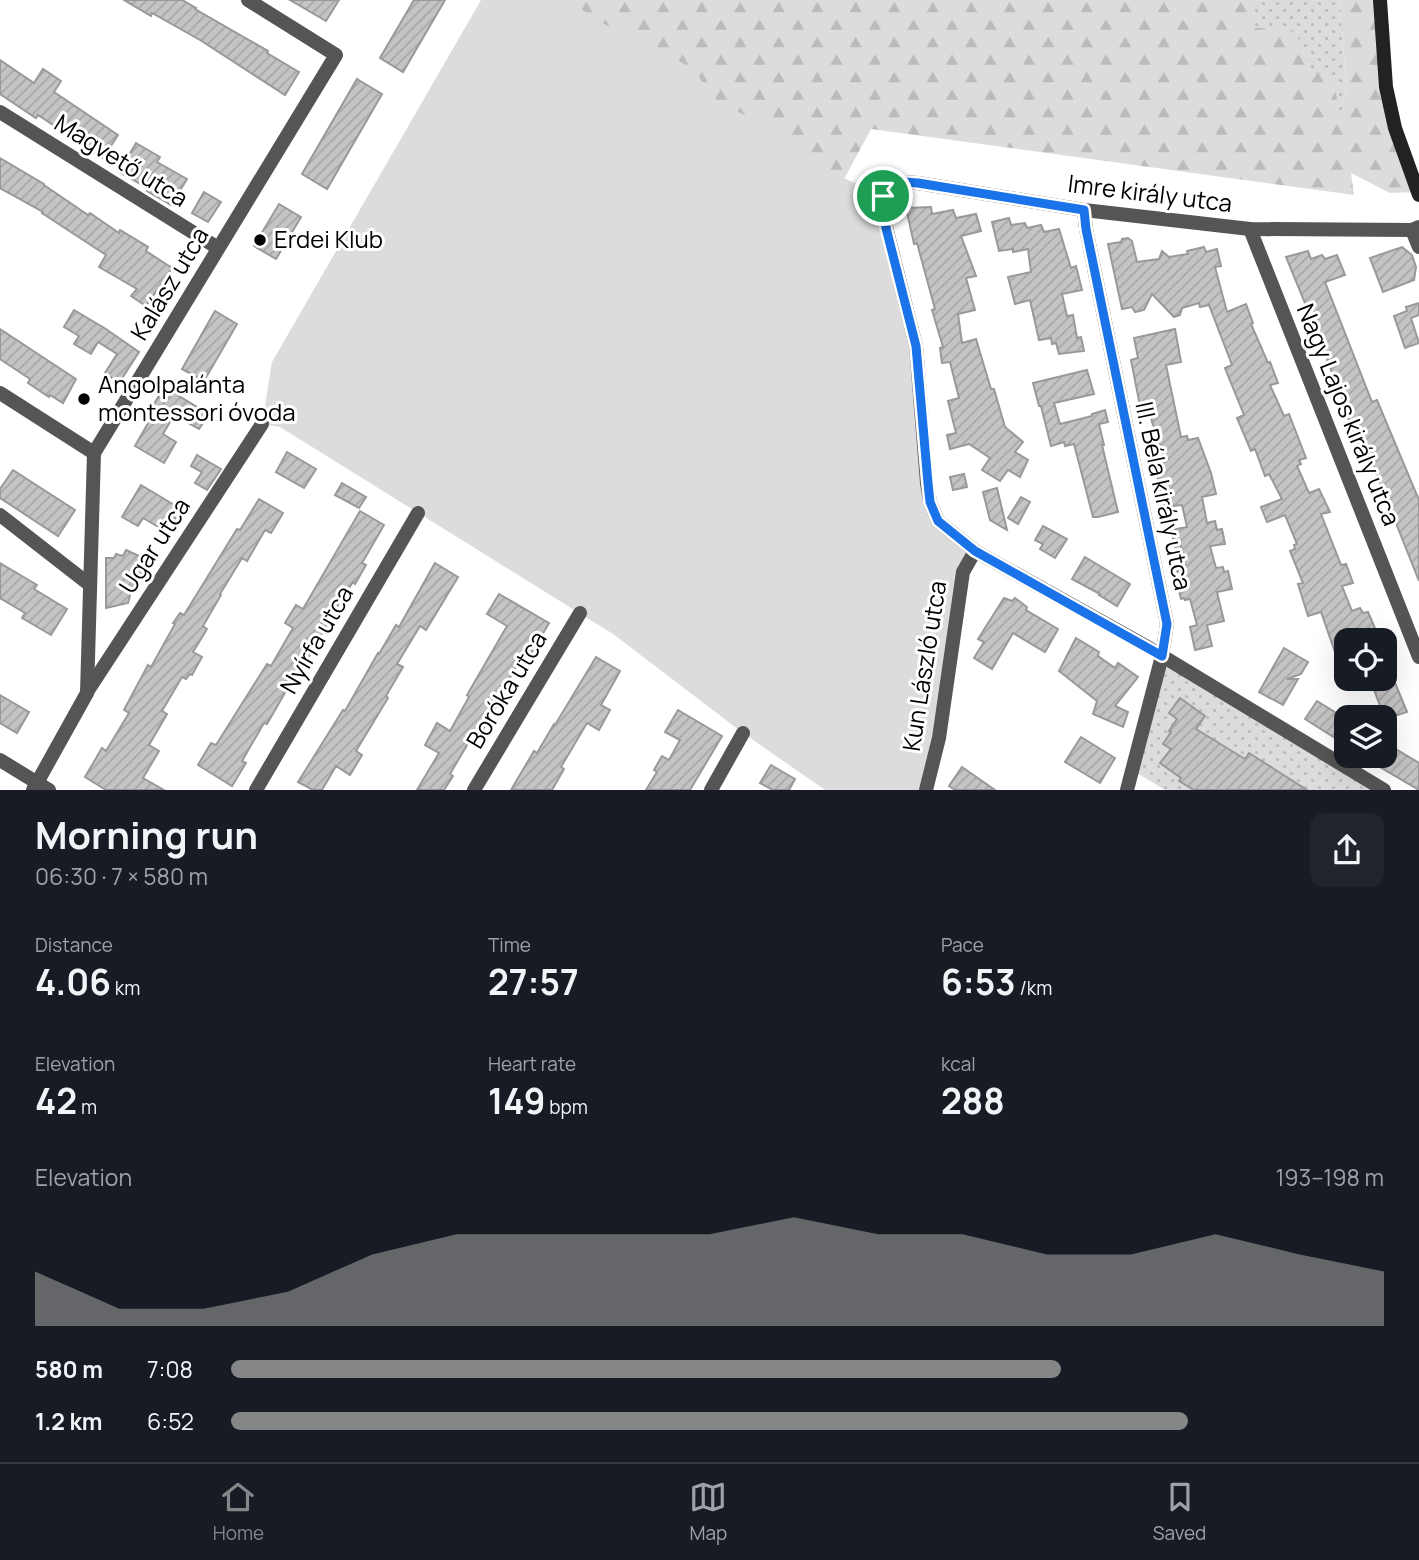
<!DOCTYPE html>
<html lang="en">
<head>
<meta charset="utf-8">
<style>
  :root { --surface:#171b24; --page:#20242c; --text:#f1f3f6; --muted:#9ea1a6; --line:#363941; --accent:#858687 }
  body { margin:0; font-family:Manrope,sans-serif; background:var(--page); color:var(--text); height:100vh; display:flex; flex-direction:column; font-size:26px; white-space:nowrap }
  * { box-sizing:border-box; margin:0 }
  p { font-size:23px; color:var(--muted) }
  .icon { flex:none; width:38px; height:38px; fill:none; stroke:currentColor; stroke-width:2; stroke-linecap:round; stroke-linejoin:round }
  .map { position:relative; height:790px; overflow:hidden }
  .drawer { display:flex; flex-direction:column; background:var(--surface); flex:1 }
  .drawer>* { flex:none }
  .tools { position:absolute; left:1334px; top:628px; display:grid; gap:14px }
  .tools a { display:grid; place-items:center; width:63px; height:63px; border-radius:14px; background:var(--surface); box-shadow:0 7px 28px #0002; font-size:35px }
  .pin { position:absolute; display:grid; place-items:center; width:60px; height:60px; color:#fff; margin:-30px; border:4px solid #fff; border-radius:50%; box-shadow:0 2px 7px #0007 }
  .round { display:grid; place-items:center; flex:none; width:74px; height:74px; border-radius:14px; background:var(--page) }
  .head { display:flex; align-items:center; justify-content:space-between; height:119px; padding:0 35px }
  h1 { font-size:38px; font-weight:700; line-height:52px }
  .metrics { display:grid; grid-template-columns:repeat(3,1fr); gap:10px; height:119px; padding:7px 35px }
  .metrics div { display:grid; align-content:center }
  .metrics b { font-size:35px; font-weight:700 }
  .metrics small { font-size:19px; font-weight:400 }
  .metrics p { font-size:19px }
  .chart { height:196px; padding:14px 35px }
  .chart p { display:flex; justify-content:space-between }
  .chart svg { width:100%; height:126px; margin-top:7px; fill:var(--accent); opacity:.7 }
  ul { padding:0 35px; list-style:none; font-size:23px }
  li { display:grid; grid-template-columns:112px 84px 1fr; align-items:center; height:52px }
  li i { height:18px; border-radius:9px; background:var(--accent) }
  .tab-bar { display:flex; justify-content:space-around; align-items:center; height:98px; border-top:2px solid var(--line); background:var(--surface); font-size:19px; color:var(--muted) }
  .tab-bar a { display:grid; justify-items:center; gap:4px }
  .tab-bar .active { color:var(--accent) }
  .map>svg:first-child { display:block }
</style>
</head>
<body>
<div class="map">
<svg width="1419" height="790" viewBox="0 0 1419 790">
  <defs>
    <pattern id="grass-dots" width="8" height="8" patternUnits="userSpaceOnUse" patternTransform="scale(1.75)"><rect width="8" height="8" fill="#dcdcdc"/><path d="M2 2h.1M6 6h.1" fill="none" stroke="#bbb" stroke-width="1.8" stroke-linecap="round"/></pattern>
    <pattern id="forest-firs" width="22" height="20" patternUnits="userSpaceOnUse" patternTransform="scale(1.75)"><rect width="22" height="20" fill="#dcdcdc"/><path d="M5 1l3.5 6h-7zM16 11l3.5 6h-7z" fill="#bbb"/></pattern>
    <pattern id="building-hatch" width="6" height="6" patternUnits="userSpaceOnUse" patternTransform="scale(1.75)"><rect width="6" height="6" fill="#c4c4c4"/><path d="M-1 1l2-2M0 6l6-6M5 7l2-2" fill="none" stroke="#a7a7a7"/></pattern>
  </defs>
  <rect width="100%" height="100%" fill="#fff"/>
  <g fill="url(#grass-dots)">
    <polygon points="1251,0 1340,0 1346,85 1341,125 1310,70 1296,33 1251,27"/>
    <polygon points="1163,656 1377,790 1165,790 1132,770"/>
  </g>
  <polygon fill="url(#forest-firs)" points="481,0 1251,0 1251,27 1296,32 1310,70 1333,76 1341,122 1346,85 1340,0 1376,0 1383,92 1415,192 1390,193 1351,173 1354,195 871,129 834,198"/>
  <polygon fill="#dcdcdc" points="481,0 568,0 600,22 657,49 695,70 711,97 759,123 782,134 831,172 883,196 916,346 930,502 975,551 963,572 926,790 825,790 743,733 613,634 280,427 262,424 272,362"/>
  <g fill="url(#building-hatch)" stroke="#999" stroke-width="2">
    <polygon points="124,0 182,0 196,8 195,9 268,51 267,53 299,72 285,95 200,40 152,13 151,16"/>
    <polygon points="290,0 339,0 326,21"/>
    <polygon points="414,0 445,0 403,72 380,58"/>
    <polygon points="0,60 34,83 43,69 61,81 54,92 118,135 103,158 38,115 36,118 0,94"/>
    <polygon points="357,79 382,94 327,189 302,174"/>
    <polygon points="136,143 160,157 157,162 187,179 171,205 147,191 149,189 119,172"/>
    <polygon points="0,158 44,184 44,185 88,215 90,213 119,233 120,230 148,247 146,251 172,268 146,306 131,296 137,289 99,267 106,255 42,213 43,212 0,188"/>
    <polygon points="204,192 221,202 208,222 192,213"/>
    <polygon points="279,204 301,217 276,259 254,246"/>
    <polygon points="931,207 932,214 953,210 956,218 976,214 981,231 961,236 976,276 966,278 975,310 958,314 962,343 976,339 991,389 994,389 1005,427 1023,442 1015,452 1028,460 1020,477 1008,470 1000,481 982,470 990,458 969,444 950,449 947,435 956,433 948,401 959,398 950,362 942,363 940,348 943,347 932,310 935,309 917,243 914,244 906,208"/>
    <polygon points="1009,218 1011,225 1025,223 1027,228 1041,225 1044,232 1059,229 1071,268 1076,266 1082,290 1062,294 1067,316 1073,315 1077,338 1081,337 1084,351 1059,354 1056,343 1052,344 1051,338 1039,340 1030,300 1015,304 1008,277 1031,272 1028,249 1013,252 1013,249 999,251 992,222"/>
    <polygon points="1128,238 1132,241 1137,262 1159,259 1162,251 1169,257 1188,254 1187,251 1204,247 1206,252 1217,249 1221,266 1215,267 1227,312 1246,304 1253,323 1251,324 1268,363 1270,362 1278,383 1270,385 1284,416 1289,414 1306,458 1299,460 1301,464 1297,466 1309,493 1319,489 1330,512 1321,514 1341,565 1346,564 1353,583 1342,586 1352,611 1360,608 1363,613 1368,612 1380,640 1346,640 1346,678 1344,678 1321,612 1308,616 1298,584 1303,583 1290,551 1295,549 1294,545 1297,544 1285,515 1267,522 1261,507 1282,499 1269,474 1265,476 1255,449 1251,451 1237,418 1244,415 1225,368 1232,365 1209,305 1200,307 1199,303 1182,308 1180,315 1174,317 1152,294 1144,310 1135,312 1132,307 1122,309 1108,244 1121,242 1122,239"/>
    <polygon points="1402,247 1412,255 1416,267 1414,280 1383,292 1370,258"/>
    <polygon points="1308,251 1311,259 1322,255 1325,259 1337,255 1345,275 1325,282 1372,402 1377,400 1419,500 1419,581 1368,453 1363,454 1346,413 1348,412 1327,360 1328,359 1286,257"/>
    <polygon points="1419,303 1419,315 1411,318 1419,343 1405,348 1394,316 1407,311 1406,307"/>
    <polygon points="74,310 106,329 139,352 119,383 105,373 117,354 98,342 91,354 74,344 79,336 64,327"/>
    <polygon points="215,311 237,324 204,381 182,369"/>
    <polygon points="0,329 76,379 63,403 50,395 49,397 28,383 30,379 0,359"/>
    <polygon points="1175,329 1181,362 1166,365 1181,437 1187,436 1188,440 1198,438 1211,473 1216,494 1202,497 1207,523 1215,521 1217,530 1222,529 1225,544 1210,546 1216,568 1223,567 1224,572 1228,571 1232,589 1217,592 1224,621 1207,625 1212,646 1195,650 1190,627 1197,625 1190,599 1185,600 1184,598 1181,599 1176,579 1179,578 1177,570 1186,567 1181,546 1175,547 1171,530 1187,527 1182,505 1173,506 1172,503 1162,505 1157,486 1160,485 1149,449 1161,447 1152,422 1149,406 1140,406 1131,360 1138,358 1134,338"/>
    <polygon points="1087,370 1094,394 1054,403 1060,424 1092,416 1092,414 1105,410 1108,422 1099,424 1104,445 1102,445 1118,512 1098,517 1093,517 1074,444 1065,446 1064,442 1051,446 1041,406 1039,406 1033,383"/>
    <polygon points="164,387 209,414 199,429 174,415 163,434 176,442 164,463 135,446 151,418 147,416"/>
    <polygon points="287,452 316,469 304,488 276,472"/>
    <polygon points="197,455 221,469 207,490 195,483 202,472 191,466"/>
    <polygon points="13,470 75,510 58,536 0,498 0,489"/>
    <polygon points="964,474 967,487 953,490 950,477"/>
    <polygon points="342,483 366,497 359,508 335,495"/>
    <polygon points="141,485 181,509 167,532 143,518 138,526 122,517"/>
    <polygon points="997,488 1007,530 990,520 983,492"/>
    <polygon points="1021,497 1030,502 1018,524 1008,518"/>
    <polygon points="259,499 283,513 271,533 265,530 247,561 242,558 220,594 221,595 203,626 207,629 193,652 202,657 192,675 190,674 186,679 182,677 162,711 167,714 149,745 159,751 143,778 164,790 106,790 85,777 102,748 106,751 129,713 124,710 148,665 151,667 175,624 173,623 180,613 184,615 237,529 240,530"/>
    <polygon points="360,511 384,525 362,563 366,565 355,584 353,582 335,610 301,671 298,670 267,724 264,723 242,761 246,763 232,786 198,765 211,743 216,745 267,664 271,666 293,628 285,623 296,605 303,609"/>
    <polygon points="1043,526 1067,539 1055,558 1040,549 1043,544 1035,540"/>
    <polygon points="126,550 150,561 142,575 139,574 132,588 128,603 106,608 106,558 114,558 116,554 123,556"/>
    <polygon points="1085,557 1130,584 1117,606 1099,595 1100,594 1072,579"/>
    <polygon points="0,563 37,585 34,589 67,609 51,635 22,618 25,613 0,598"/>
    <polygon points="435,563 458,577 426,630 420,626 397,664 403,667 386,696 388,698 356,751 362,755 350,775 336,766 322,790 313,790 298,782 343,710 345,711 378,653 379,654 396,625 399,627"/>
    <polygon points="499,594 549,623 531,654 525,651 504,688 506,689 478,738 473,735 450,774 453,776 444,790 417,790 439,753 425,745 437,723 450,731 469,697 467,695 507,626 487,614"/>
    <polygon points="1004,598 1012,601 1015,598 1027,607 1026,610 1058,629 1045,652 1013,633 992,669 974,658 984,642 978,639"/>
    <polygon points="1076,638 1099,652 1098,656 1115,668 1118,663 1138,677 1115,706 1128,712 1123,727 1093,714 1097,701 1059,671"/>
    <polygon points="1284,648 1308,662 1301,674 1287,679 1298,679 1283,705 1259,692"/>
    <polygon points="1384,656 1407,712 1385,719 1370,679 1384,679"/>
    <polygon points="596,657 620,671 601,705 610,710 599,730 587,723 561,767 564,769 552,790 511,790 534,751 537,753 554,724 555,725"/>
    <polygon points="0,695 29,712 17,733 0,723"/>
    <polygon points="1180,698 1205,716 1196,729 1245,759 1249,753 1307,790 1194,790 1179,781 1181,778 1160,763 1171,749 1163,744 1171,732 1169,731 1177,719 1169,713"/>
    <polygon points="1317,701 1346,719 1346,745 1305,719"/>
    <polygon points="678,710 722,736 690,790 646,790 657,772 654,770 662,756 669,760 680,740 665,732"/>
    <polygon points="1081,737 1115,758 1100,783 1065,762"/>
    <polygon points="1384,742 1419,763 1419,790 1361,756 1384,756"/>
    <polygon points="771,765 795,779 789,790 773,790 760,783"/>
    <polygon points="962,767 995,790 955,790 949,786"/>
  </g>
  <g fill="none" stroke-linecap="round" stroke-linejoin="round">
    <g stroke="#555" stroke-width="14">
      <polyline points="0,112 218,248"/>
      <polyline points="1084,210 1086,229 1167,624 1162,656 1127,790"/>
      <polyline points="1250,229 1419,657"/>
      <polyline points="1412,230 1419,247"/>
      <polyline points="0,393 94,453"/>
      <polyline points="0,515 90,585"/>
      <polyline points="87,692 262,424"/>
      <polyline points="0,760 49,790"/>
      <polyline points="33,790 87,693 94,453 336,55 248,0"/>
      <polyline points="256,790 418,513"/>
      <polyline points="474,790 580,613"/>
      <polyline points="711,790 743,733"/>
      <polyline points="926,790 939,738 963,572 975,551"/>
      <polyline points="1384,790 1144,645 975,551 938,521 930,502 927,483 916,346 886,227 883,196 889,187 904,182 918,183 1084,210 1250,229 1412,230 1419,227"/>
    </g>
    <polyline stroke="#222" stroke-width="14" points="1380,0 1386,87 1395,128 1419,195"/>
  </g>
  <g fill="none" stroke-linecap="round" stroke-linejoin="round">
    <g stroke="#fff" stroke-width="14">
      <polygon id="route" points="904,182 918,183 1084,210 1086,229 1167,624 1162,656 975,551 938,521 930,502 928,483 916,346 886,228 883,196 889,187"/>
    </g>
    <use href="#route" stroke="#1a73e8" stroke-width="9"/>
  </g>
  <g fill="#000" stroke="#fff" stroke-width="2.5">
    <circle cx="260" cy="240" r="7"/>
    <circle cx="84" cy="399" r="7"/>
  </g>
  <g text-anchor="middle" stroke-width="6" stroke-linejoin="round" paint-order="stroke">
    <g font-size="24" fill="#000" stroke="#fff">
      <text transform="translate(121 161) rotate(32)" y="8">Magvető utca</text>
      <text transform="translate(1150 194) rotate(7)" y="8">Imre király utca</text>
      <text transform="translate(170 284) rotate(-59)" y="8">Kalász utca</text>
      <text transform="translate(1348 415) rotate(68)" y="8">Nagy Lajos király utca</text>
      <text transform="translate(1163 496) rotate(78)" y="8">III. Béla király utca</text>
      <text transform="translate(155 546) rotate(-57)" y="8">Ugar utca</text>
      <text transform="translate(317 640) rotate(-60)" y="8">Nyírfa utca</text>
      <text transform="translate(925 666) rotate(-81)" y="8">Kun László utca</text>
      <text transform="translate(507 690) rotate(-59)" y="8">Boróka utca</text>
    </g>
    <g font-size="24" fill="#000" stroke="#fff" text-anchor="start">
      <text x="274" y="248">Erdei Klub</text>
      <text x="98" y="393">Angolpalánta<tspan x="98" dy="28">montessori óvoda</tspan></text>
    </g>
  </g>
</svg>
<div class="tools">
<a><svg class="icon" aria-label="locate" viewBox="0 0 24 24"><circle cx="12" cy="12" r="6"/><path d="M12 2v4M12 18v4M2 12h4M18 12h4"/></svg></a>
<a><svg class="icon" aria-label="layers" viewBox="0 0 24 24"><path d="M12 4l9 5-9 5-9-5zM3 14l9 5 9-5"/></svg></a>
</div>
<div class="pin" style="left:883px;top:196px;background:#1e9e55"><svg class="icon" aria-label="arrive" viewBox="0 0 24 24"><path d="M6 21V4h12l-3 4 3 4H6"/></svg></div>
</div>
<section class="drawer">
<div class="head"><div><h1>Morning run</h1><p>06:30 · 7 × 580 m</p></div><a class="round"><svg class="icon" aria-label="share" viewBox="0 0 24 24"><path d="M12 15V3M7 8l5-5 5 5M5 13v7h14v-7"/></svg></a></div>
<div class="metrics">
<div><p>Distance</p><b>4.06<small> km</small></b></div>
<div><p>Time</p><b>27:57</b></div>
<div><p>Pace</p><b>6:53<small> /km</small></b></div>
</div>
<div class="metrics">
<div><p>Elevation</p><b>42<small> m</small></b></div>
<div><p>Heart rate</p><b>149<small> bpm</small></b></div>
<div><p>kcal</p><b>288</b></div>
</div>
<div class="chart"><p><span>Elevation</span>193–198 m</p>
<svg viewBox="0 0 160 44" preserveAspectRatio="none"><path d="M0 44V25L10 38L20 38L30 32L40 19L50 12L60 12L70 12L80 12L90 6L100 12L110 12L120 19L130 19L140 12L150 19L160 25V44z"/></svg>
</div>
<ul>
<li><b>580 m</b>7:08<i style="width:72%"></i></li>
<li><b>1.2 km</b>6:52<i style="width:83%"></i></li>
</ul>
</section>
<nav class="tab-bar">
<a class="active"><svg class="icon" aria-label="home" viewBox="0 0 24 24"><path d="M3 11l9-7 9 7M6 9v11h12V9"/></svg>Home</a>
<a><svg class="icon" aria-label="map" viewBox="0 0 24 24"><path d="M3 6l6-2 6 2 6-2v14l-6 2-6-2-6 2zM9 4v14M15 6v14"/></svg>Map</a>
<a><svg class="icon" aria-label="saved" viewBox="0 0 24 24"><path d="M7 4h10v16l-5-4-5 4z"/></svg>Saved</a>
</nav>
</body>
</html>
